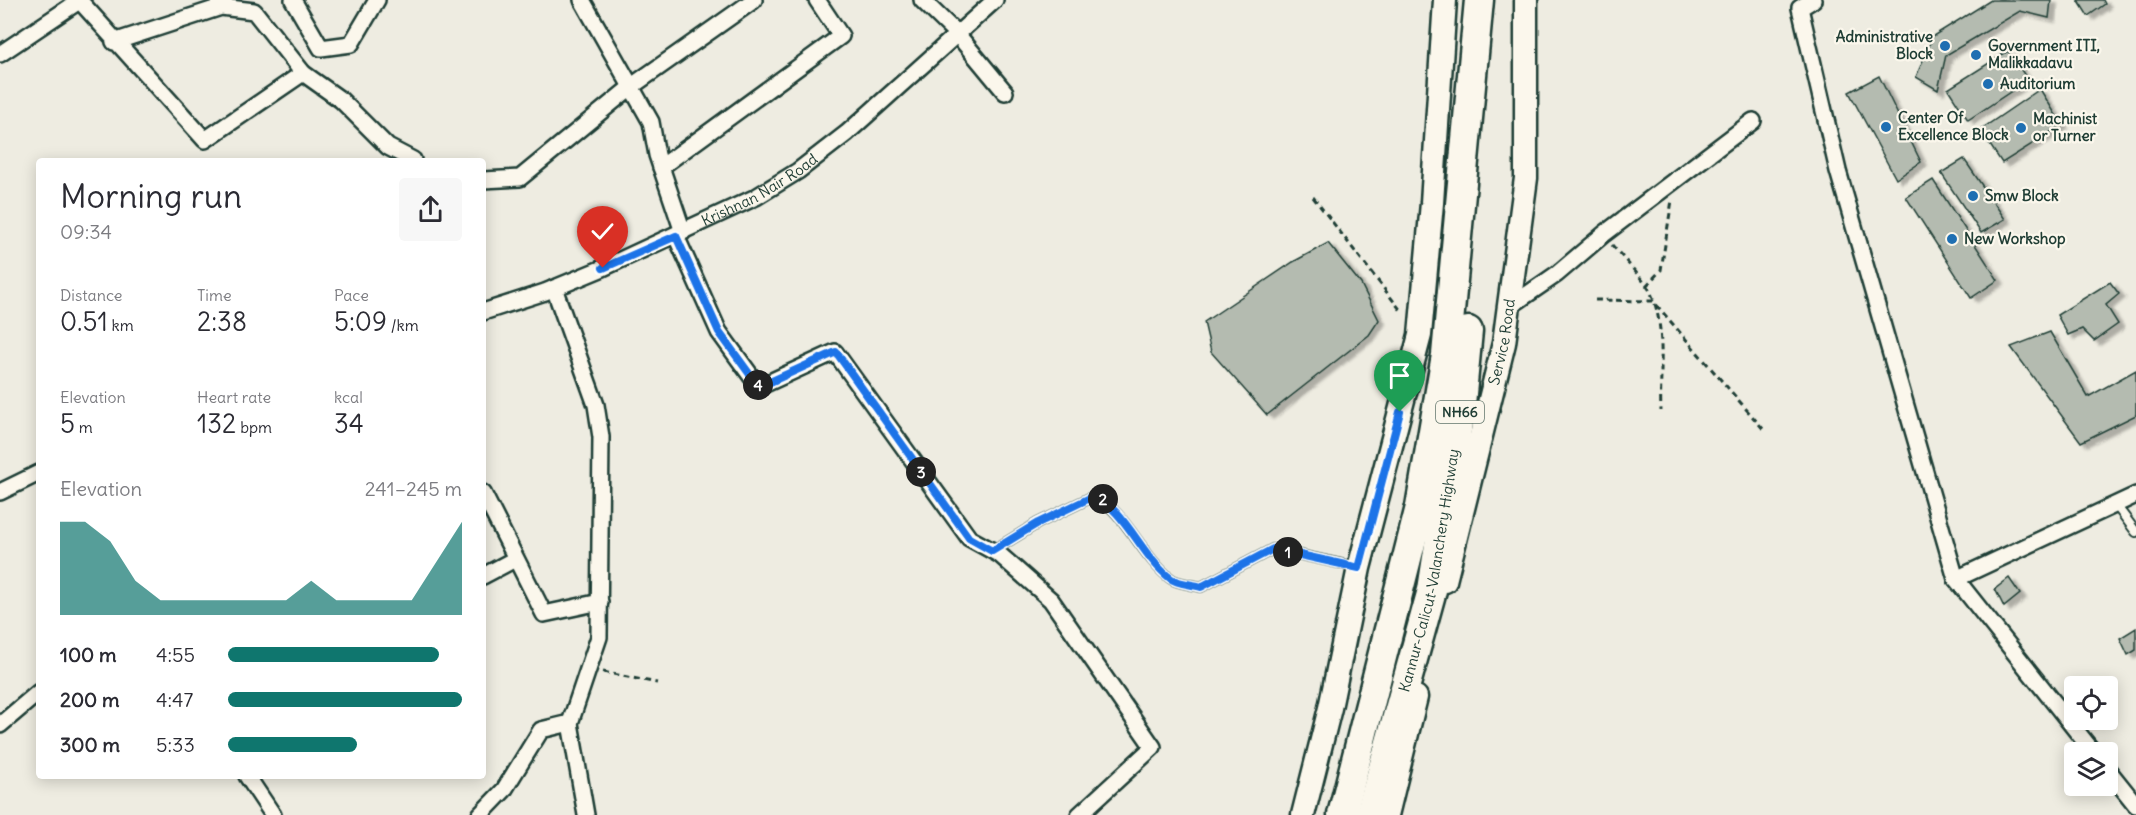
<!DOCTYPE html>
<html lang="en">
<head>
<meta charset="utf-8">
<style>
  :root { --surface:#fff; --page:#f7f7f7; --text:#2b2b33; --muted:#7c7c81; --accent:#0f766e }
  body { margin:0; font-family:Delius,sans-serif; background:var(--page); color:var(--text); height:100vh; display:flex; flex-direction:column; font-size:22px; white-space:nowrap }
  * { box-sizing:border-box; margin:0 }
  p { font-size:20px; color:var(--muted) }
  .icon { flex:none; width:33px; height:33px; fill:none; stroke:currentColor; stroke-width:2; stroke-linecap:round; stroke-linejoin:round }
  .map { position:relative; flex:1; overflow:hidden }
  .details { position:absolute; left:36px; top:158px; width:450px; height:621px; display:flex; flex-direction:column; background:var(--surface); border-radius:6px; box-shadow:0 3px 15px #0003 }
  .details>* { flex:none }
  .fabs { position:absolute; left:2064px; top:676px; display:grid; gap:12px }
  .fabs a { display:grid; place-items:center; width:54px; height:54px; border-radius:6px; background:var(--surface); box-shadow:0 3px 15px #0003; font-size:30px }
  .pin { position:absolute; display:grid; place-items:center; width:51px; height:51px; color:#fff; margin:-62px -26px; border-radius:50% 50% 50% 0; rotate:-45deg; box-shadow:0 0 6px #0007 }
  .pin .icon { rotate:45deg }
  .km { position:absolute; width:30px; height:30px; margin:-15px; border-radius:50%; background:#222; color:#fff; font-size:16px; line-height:30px; text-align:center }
  .round { display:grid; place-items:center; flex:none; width:63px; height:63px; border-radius:6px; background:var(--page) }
  .head { display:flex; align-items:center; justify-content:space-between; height:102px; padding:0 24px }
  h1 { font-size:33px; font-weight:600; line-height:45px }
  .stats { display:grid; grid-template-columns:repeat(3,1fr); gap:9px; height:102px; padding:6px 24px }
  .stats div { display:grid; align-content:center }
  .stats b { font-size:26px; font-weight:600 }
  .stats small { font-size:16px; font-weight:400 }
  .stats p { font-size:16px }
  .chart { height:168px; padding:12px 24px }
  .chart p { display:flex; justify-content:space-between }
  .chart svg { width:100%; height:108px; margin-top:6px; fill:var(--accent); opacity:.7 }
  ul { padding:0 24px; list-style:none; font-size:20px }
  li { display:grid; grid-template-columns:96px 72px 1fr; align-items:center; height:45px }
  li i { height:15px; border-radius:8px; background:var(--accent) }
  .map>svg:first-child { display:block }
</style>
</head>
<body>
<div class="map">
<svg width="2136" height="815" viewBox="0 0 2136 815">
  <defs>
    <filter id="shadow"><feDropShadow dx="6" dy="4" stdDeviation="1.5" flood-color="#0004"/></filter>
  </defs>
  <rect width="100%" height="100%" fill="#eeece1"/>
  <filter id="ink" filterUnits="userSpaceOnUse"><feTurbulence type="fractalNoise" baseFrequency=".0167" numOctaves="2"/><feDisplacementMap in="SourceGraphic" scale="12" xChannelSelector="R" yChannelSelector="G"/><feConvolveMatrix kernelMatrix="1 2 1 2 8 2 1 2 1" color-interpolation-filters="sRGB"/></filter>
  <g filter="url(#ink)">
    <g fill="#b4bbb0" stroke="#1f3d34" stroke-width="1.5" filter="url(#shadow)">
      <polygon points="1991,0 2051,0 2049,18 2020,11 1946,55 1938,90 1916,77 1933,36"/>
      <polygon points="2078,0 2103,0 2105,4 2088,16"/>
      <polygon points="2008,51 2028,80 1968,120 1948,89"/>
      <polygon points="1879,76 1921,162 1896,179 1849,92"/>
      <polygon points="2040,89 2062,125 2002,163 1980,130"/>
      <polygon points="1964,159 2005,219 1981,233 1941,173"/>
      <polygon points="1933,180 1998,280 1971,298 1906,197"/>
      <polygon points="1328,243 1361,284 1379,320 1369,335 1267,415 1211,352 1204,322 1293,262"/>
      <polygon points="2110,282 2119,294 2106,305 2118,324 2094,341 2082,329 2068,335 2057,315"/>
      <polygon points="2050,332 2088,397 2136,370 2136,415 2081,442 2011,347"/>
      <polygon points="2009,578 2020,594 2004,607 1995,589"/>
      <polygon points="2136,628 2136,650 2128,655 2120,638"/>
    </g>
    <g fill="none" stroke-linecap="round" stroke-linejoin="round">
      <g stroke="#1f3d34" stroke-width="12">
        <g id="lane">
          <polyline points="2115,504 2136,532"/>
          <path d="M992,551L1038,523L1094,496C1124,509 1142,557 1170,578C1177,584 1192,584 1201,587L1273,549L1356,567"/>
        </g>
      </g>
      <g stroke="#1f3d34" stroke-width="20">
        <g id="street">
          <polyline points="79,0 205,140 303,73 254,11 221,7 114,42"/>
          <polyline points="293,0 321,48 351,44 377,0"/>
          <polyline points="582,0 651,122 657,155 683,232"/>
          <polyline points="922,0 957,34 1005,92"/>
          <polyline points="1813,0 1800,8 1838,171 1956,579 2094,753"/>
          <polyline points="0,54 79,1"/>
          <polyline points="303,73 341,100 388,147 413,160"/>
          <polyline points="661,167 841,36 817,0"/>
          <polyline points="483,180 520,178 632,86 754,0"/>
          <polyline points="676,236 719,332 759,387 835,352 969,538 1000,555 1051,600 1153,747 1079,815"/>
          <polyline points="554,288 596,405 601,437 599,637 570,723 586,815"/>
          <polyline points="1509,307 1557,274 1604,234 1753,121"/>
          <path id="s1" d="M483,312L545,292L603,268L756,197L798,171L847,133L995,0"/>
          <polyline points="0,492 39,473"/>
          <polyline points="483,493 544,614 600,602"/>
          <polyline points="483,576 515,559"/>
          <polyline points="1956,579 2136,495"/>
          <polyline points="0,725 39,692"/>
          <polyline points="2108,770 2136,805"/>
          <polyline points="247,776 273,815"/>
          <polyline points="480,815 504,790 541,730 570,723"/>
        </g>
      </g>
      <g stroke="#1f3d34" stroke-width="27">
        <g id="secondary">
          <path id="s2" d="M1445,581L1504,343L1526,178V0"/>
          <polyline points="1303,815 1330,708 1359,568 1420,335 1432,203 1445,0"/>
          <polyline points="1387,815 1416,697"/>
        </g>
      </g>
      <g stroke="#1f3d34" stroke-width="33">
        <g id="highway">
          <polyline points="1342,815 1420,507 1446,355 1479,0"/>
          <path id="s3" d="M1370,815L1432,590L1461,404L1468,331"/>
        </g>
      </g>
      <g stroke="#1f3d34" stroke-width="3" stroke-dasharray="6 4.5" stroke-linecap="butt">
        <polyline points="1313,197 1402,312"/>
        <path d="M1612,245C1621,256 1645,281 1650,291C1667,327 1659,373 1661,411"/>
        <polyline points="1646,286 1661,270 1672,200"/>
        <polyline points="1595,300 1653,301 1765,431"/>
        <polyline points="603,672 657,683"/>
      </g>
      <use href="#lane" stroke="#fbf7ec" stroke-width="8"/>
      <use href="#street" stroke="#fbf7ec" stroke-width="15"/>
      <use href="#secondary" stroke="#fbf7ec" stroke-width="22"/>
      <use href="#highway" stroke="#fbf7ec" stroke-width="28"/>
    </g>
  </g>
  <g fill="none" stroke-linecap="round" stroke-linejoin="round" filter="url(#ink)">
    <g stroke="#fff" stroke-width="12">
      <path id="route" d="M603,268L676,236L719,332L759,387L836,352L969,538L992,551L1038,523L1094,496C1124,508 1142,557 1170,578C1177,584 1192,584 1201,587L1273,549L1359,568L1400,412"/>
    </g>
    <use href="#route" stroke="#1a73e8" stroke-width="8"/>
  </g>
  <g fill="#1f6fb2" stroke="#fbf7ec" stroke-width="2">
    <circle cx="1945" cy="46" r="6"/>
    <circle cx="1976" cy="55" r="6"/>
    <circle cx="1988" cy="84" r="6"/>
    <circle cx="1886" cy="127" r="6"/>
    <circle cx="2021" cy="128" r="6"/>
    <circle cx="1973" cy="196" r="6"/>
    <circle cx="1952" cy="239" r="6"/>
  </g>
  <g text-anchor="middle" stroke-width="4.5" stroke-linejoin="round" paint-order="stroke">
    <rect fill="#fbf7ec" stroke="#61756b" stroke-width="1.5" x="1436" y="401" width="48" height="22" rx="4.5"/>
    <g font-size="14" font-weight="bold" fill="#1f3d34">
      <text x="1460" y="417">NH66</text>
    </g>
    <g font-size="15" font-weight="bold" fill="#1f3d34" stroke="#fbf7ec" text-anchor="start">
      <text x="1933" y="42" text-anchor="end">Administrative<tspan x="1933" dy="17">Block</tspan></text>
      <text x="1988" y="51">Government ITI,<tspan x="1988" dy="17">Malikkadavu</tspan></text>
      <text x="2000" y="89">Auditorium</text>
      <text x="1898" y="123">Center Of<tspan x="1898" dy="17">Excellence Block</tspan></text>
      <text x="2033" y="124">Machinist<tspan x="2033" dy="17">or Turner</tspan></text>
      <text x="1985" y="201">Smw Block</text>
      <text x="1964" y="244">New Workshop</text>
    </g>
    <g font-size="15" fill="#1f3d34" stroke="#fbf7ec">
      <text dy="5" stroke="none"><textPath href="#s1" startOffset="303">Krishnan Nair Road</textPath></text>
      <text dy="5" stroke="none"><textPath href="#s2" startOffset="246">Service Road</textPath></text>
      <text dy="5" stroke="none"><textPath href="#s3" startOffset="252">Kannur-Calicut-Valanchery Highway</textPath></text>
    </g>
  </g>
</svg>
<div class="fabs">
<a><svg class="icon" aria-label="locate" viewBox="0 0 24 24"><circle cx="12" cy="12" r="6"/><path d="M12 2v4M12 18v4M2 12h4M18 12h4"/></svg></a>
<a><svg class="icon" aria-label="layers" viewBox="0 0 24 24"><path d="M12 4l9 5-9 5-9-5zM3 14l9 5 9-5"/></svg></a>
</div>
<div class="pin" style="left:1400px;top:412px;background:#1e9e55"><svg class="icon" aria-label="arrive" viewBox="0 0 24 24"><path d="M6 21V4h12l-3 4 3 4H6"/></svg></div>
<div class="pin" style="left:603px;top:268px;background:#d93025"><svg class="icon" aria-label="check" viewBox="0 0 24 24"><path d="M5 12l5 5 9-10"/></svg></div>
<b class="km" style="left:1288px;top:552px">1</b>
<b class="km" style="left:1103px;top:499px">2</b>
<b class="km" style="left:921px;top:472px">3</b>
<b class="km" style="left:758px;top:385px">4</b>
<section class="details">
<div class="head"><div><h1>Morning run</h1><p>09:34</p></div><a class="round"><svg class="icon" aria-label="share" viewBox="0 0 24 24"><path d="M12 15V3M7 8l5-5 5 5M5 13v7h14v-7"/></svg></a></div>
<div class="stats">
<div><p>Distance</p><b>0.51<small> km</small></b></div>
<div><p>Time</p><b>2:38</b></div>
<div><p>Pace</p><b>5:09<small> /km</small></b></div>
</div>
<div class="stats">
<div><p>Elevation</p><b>5<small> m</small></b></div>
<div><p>Heart rate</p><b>132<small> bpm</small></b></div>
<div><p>kcal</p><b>34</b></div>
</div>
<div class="chart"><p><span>Elevation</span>241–245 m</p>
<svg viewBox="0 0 160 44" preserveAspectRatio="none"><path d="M0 44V6L10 6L20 14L30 30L40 38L50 38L60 38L70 38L80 38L90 38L100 30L110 38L120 38L130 38L140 38L150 22L160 6V44z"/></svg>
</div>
<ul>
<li><b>100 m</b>4:55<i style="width:90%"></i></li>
<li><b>200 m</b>4:47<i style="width:100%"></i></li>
<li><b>300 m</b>5:33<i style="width:55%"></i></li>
</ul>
</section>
</div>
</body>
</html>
